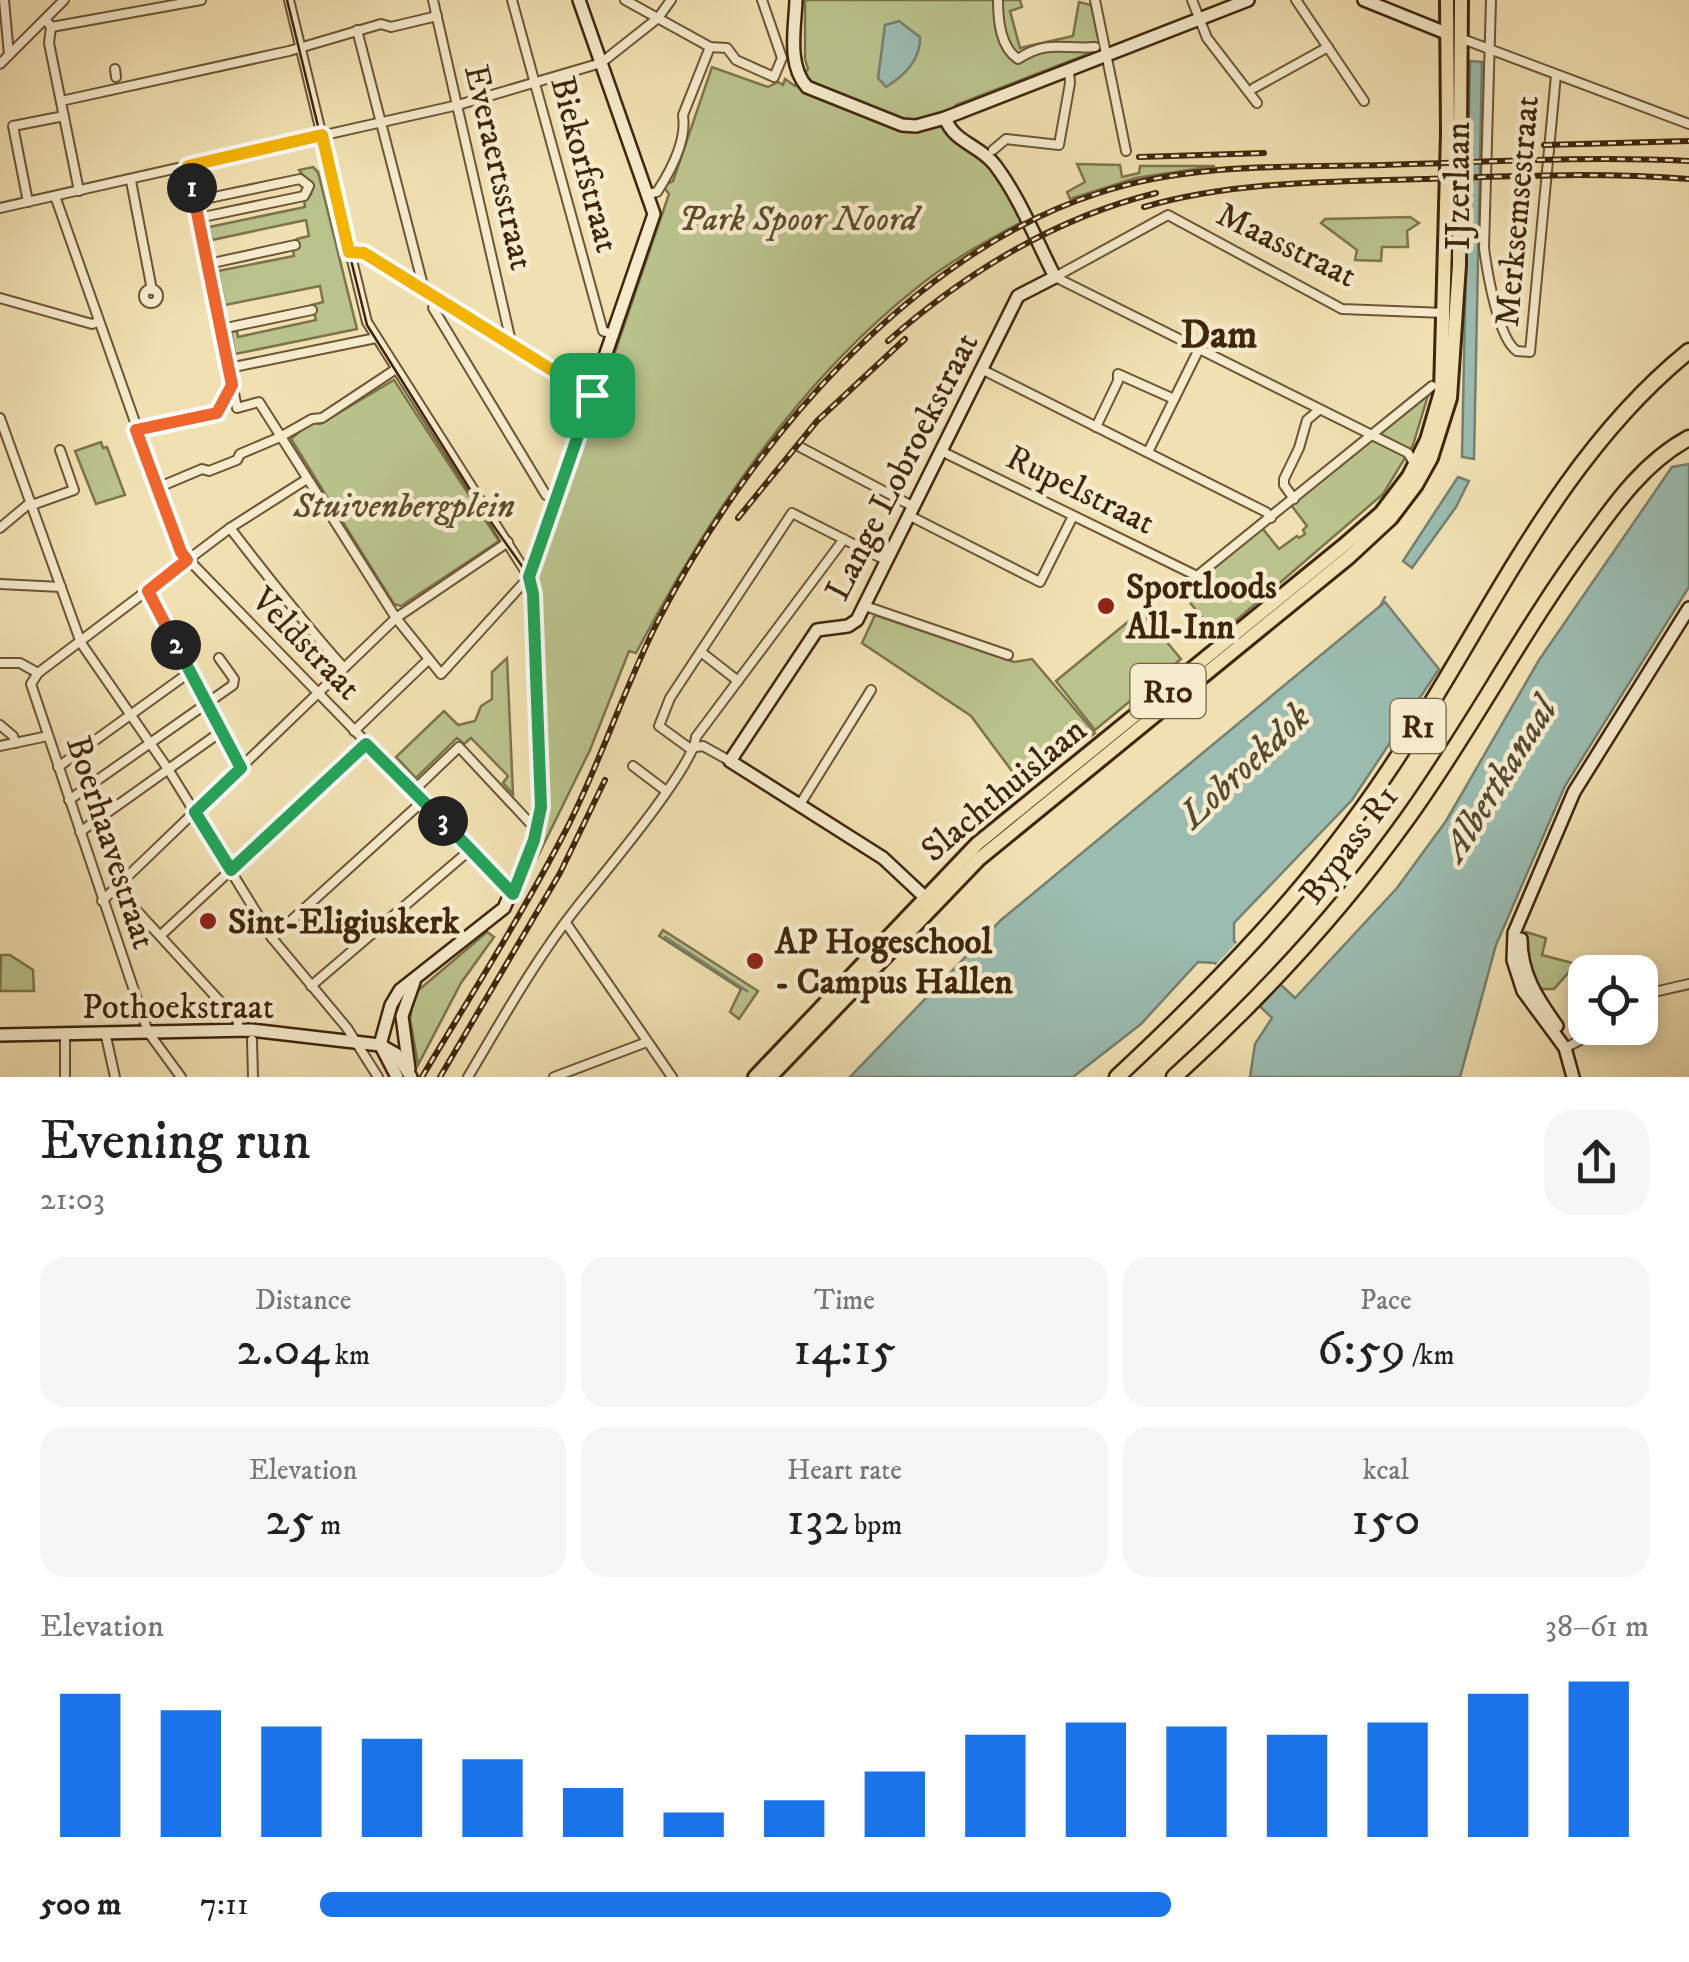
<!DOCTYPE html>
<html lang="en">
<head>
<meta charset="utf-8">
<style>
  :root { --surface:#fff; --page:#f6f6f6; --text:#222; --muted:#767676; --accent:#1a73e8 }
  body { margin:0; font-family:"IM FELL DW Pica",serif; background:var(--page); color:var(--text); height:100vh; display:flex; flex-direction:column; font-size:38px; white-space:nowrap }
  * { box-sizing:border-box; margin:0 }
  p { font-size:32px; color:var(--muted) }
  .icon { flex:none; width:55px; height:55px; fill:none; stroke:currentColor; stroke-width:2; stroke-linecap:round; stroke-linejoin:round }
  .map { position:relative; height:1077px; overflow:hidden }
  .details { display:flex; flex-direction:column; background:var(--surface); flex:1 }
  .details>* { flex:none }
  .tools { position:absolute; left:1568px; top:955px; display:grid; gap:20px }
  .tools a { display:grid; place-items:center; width:90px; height:90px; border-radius:20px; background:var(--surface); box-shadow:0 5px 15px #0003; font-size:50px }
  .pin { position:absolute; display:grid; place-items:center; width:85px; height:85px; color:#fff; margin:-42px; border-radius:20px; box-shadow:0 5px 15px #0006 }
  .km { position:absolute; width:50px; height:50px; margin:-25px; border-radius:50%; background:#222; color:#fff; font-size:28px; line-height:50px; text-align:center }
  .round { display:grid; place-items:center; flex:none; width:105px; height:105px; border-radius:30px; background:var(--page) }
  .head { display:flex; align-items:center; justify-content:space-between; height:170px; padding:0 40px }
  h1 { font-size:55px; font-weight:600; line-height:75px }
  .stats { display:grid; grid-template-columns:repeat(3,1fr); gap:15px; height:170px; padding:10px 40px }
  .stats div { display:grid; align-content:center; border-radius:25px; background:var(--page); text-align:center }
  .stats b { font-size:50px; font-weight:600 }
  .stats small { font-size:28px; font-weight:400 }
  .stats p { font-size:28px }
  .chart { height:280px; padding:20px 40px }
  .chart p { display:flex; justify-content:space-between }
  .chart svg { width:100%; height:180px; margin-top:10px; stroke:var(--accent); stroke-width:6 }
  ul { padding:0 40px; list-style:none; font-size:32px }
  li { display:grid; grid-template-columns:160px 120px 1fr; align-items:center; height:75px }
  li i { height:25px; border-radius:12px; background:var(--accent) }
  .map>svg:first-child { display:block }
</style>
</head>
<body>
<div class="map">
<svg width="1689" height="1077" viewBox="0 0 1689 1077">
  <rect width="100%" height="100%" fill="#f1e1b2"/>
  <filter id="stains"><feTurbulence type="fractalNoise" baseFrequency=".002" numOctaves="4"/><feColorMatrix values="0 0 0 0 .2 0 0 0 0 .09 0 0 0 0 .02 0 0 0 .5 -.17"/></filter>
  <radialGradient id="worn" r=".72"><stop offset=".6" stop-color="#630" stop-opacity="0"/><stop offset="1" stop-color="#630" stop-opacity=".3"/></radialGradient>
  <g fill="#bac38c" stroke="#7c744c" stroke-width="2.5">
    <path d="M805,0H1020L1022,7L1010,11L1020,48L1073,36L1079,2L1091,5L1101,49L956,105L960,116L954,120V129L982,147L1029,218C991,238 953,259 919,286C797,382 708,517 636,653L629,651L590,750L537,858L534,856L543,831L547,800L537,580L669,194L663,186L673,181L712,67L768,87L778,82L783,85L785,79L795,86L808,69L805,59Z"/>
    <polygon points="1077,164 1120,165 1122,177 1139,173 1140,166 1215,166 1136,178 1070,199 1067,192 1085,182"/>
    <polygon points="313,167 318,172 357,329 235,354 231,332 237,331 238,337 316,320 312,305 323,302 320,286 225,305 218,271 294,256 293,250 299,248 297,239 309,236 306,220 212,240 209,227 305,207 304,200 311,194 312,187 299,170"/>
    <polygon points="1410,217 1419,223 1407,231 1408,247 1382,247 1381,261 1355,260 1357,250 1321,223 1325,219"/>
    <polygon points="394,380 499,541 401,606 394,604 291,439 311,422 320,424"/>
    <polygon points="1429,392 1413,445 1383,494 1218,636 1180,591 1262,528 1279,549 1297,536 1299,538 1305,534 1303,530 1307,526 1291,505"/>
    <polygon points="101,442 103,448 107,447 125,495 96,504 75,451"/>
    <polygon points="1141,611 1181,659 1095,730 1056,681"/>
    <polygon points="875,615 1014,662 1032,659 1095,733 1023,786 971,716 862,643"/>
    <polygon points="507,658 513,794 503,783 508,776 471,738 464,744 457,738 416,778 396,757 444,711 458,725 475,721 481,706 492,699 492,672"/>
    <polygon points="663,930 758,991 739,1019 730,1012 741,989 659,936"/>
    <polygon points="487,932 494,937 461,983 418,1065 410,1019 414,994"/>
    <polygon points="1526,932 1546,938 1542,955 1576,964 1554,989 1540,989 1528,967"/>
    <polygon points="1,955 10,955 33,970 34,991 0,991"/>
  </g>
  <g fill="#9bbcb1" stroke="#76806f" stroke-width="2.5">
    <path d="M899,21L920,37C921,59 904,76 886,87L878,78L885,25Z"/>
    <polygon points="1470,61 1482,62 1474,459 1462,457"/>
    <polygon points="1689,464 1689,587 1565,786 1496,945 1460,1077 1250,1077 1255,1044 1272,1018 1215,963 1198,962 1141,1024 1073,1077 850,1077 1001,920 1385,602 1439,669 1352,800 1234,923 1234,941 1295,998 1397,888 1446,821 1539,660 1672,467"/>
    <polygon points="1458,477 1469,481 1456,507 1412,568 1403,561"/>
  </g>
  <polygon fill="#f1e1b2" points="1240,939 1275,972 1248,1002 1213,968"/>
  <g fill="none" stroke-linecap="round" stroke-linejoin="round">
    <g stroke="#76806f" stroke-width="2.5">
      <polyline points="1380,606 1385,597"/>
      <polyline points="665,937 747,991"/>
    </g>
    <g stroke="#6c5535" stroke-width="12">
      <g id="street">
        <polyline points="4,0 9,55"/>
        <polyline points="433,0 512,346"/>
        <polyline points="512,0 603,331 614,335"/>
        <polyline points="625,0 710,47 727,48 736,60 774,77 782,58 762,0"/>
        <path d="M998,0C998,20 1000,47 1018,59C1048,39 1065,50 1095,47"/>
        <polyline points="1095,0 1126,151"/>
        <polyline points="1192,0 1207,38 1257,103"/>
        <polyline points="1296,0 1364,101"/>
        <path d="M1491,0L1484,248C1487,271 1498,339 1517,351L1530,352L1556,75"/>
        <polyline points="46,20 51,27 57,26 201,0"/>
        <polyline points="51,27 49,43 79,191"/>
        <polyline points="357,30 424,289"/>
        <polyline points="1460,38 1689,124"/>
        <polyline points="0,64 64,0"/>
        <polyline points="115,69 116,77"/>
        <polyline points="1254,88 1328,47"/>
        <polyline points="61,101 289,51 381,24 391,27 437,16"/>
        <polyline points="993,150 1006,139 1059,145 1070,83 1069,70"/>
        <polyline points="188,166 237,408 259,402 396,618 441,674 529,577 367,322 289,0"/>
        <polyline points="131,181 152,290"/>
        <path d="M648,194L657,192C670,172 687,140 683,115L710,47"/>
        <polyline points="55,196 181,552 513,893"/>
        <polyline points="195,201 300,179 309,186 304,196 198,218"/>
        <polyline points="28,202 13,126 64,116"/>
        <polyline points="0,208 458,105 601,63 658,18 671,0"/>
        <polyline points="349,252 364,253 593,395"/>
        <polyline points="208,264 295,245"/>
        <polyline points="1055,277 1168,215 1342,309 1445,313"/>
        <polyline points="1055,277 1408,453 1415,465"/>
        <circle cx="151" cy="296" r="7"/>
        <polyline points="436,297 433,308 546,495 556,499"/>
        <polyline points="0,298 92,324 98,322"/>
        <polyline points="221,329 312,310"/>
        <polyline points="229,368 376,338"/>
        <polyline points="983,370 1266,512 1271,518"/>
        <polyline points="0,418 81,643 168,769 272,938 347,1028 378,1077"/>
        <polyline points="1096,427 1118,381 1118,374 1174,399"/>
        <polyline points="136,430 217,413 232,385"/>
        <polyline points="800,447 914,507"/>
        <polyline points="941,451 1197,576 1432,386"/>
        <polyline points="1148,452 1199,349"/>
        <polyline points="157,488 202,469 209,471 237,460 240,454 280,437 312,419 322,418 396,369"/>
        <polyline points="1294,499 1284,485 1284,479 1299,448 1307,420 1319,410"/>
        <polyline points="32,505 74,490 60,450"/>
        <polyline points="910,516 1040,582 1073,516"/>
        <polyline points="0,528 31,502"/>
        <path d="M230,528C267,576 303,622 344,668"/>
        <polyline points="0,584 61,587"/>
        <polyline points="148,591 241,768"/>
        <polyline points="865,606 1008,655"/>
        <polyline points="701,652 738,681"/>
        <polyline points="0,663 20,663 38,673"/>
        <polyline points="0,725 13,736 15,743"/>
        <polyline points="354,731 428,660"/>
        <polyline points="0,746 48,736"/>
        <polyline points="696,747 703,746 730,761"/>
        <polyline points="692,750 659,726 670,698 792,513 887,561"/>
        <polyline points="633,766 666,791"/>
        <polyline points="58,767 190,672"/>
        <polyline points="413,791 459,747 529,822 538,825"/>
        <polyline points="69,800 233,685 234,679 219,658"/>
        <polyline points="799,806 871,690"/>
        <polyline points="80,832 222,731"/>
        <polyline points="116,888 238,1021 238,1030"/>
        <polyline points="102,901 396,618 508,542"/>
        <polyline points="566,923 672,1077"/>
        <polyline points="161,935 366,744"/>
        <polyline points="272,938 423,801"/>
        <polyline points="311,986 470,850"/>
        <polyline points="1640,1000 1654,992 1689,984"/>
        <polyline points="105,1032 115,1077"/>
        <polyline points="252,1040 253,1077"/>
        <polyline points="1565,1048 1604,1028"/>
        <polyline points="65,1077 65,1033"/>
        <polyline points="181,1077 148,1032 31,684 38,673 230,528 307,479"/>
        <path d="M468,1077C502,1020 535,960 577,907C600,878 694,767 696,737L844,539"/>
        <polyline points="554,1077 647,1042"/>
      </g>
    </g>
    <g stroke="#3f260b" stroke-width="16">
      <g id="secondary">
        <path d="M796,0C795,28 787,65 807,87L902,125L916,126L945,118L1248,0"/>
        <polyline points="1364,0 1446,33"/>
        <path d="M930,902L883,858L730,761L817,630L848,626L857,620L1018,296L1055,277C1036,240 1020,198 995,165C980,145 954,143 945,118"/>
        <path d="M1521,939C1521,974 1537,998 1557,1026"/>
        <polyline points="0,1035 251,1030 380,1045 396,1054 411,1077"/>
        <polyline points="380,1045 391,1005 400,990 504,908 534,840 541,795 533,594 529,577 654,214 579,0"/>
        <polyline points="382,1048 397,1077"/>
        <polyline points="409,1069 402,1016 414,982"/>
        <polyline points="1573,1077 1565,1048 1523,991 1513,960 1514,933 1574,792 1689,608"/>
      </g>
    </g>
    <g stroke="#3f260b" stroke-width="18">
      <g id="primary">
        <polyline points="755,1077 977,844 1343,546 1381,513 1409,476 1427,440 1441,392 1448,133 1447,0"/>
        <polyline points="770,1077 979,859 1349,557 1391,518 1416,485 1431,458 1450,398 1459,265 1461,0"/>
      </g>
    </g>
    <g stroke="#3f260b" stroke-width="19">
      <g id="highway">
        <path d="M1117,1077C1218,983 1312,886 1389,770C1485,628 1553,461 1689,351"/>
        <path d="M1174,1077C1260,999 1339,914 1407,819C1472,729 1523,629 1589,540C1617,501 1646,461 1689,438"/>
      </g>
    </g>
    <use href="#street" stroke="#f6eccd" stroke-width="8"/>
    <use href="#secondary" stroke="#f6eccd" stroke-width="11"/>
    <use href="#primary" stroke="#f1e1b2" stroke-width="12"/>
    <use href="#highway" stroke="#f1e1b2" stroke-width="14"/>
    <polyline stroke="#3f260b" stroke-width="2.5" points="287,0 367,325 486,515 524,569 531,591 533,631"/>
    <g stroke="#3f260b" stroke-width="6">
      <g id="rail">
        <polyline points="1544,145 1689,141"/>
        <polyline points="1139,157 1264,153"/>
        <path d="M1144,207C1234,181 1330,182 1423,179C1512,176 1600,172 1689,179"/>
        <path d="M888,341C965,273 1055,218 1156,193"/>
        <polyline points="738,518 817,421 905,339"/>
        <path d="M422,1077C471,995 523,913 567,828C601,761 624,688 658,621C746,449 910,253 1099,193C1190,163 1289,167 1384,165C1486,162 1587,156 1689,161"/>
        <polyline points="440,1077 560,873 605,780"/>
      </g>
    </g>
    <use href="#rail" stroke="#f6eccd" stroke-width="2.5" stroke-dasharray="8" stroke-linecap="butt"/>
  </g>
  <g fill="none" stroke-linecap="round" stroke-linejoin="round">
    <g stroke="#fff" stroke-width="20">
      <polyline id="split-1" points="192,188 188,166 322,135 349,252 364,253 592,395"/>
    </g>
    <g stroke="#fff" stroke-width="20">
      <polyline id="split-2" points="176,645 148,591 187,560 181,552 136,430 217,413 232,385 192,188"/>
    </g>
    <g stroke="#fff" stroke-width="20">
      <polyline id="split-3" points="176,645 241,768 195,812 231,870 366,744 443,821"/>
    </g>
    <g stroke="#fff" stroke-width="20">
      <polyline id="split-4" points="443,821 513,894 534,840 541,807 533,594 529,577 592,395"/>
    </g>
    <use href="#split-1" stroke="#f5b400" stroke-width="12"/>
    <use href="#split-2" stroke="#f0652b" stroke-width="12"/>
    <use href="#split-3" stroke="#22a559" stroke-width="12"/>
    <use href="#split-4" stroke="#22a559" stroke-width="12"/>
  </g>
  <g fill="#8f2418" stroke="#f6eccd" stroke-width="4">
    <circle cx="1106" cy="606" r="10"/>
    <circle cx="208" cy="921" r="10"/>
    <circle cx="755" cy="961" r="10"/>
  </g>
  <g text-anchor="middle" stroke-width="9" stroke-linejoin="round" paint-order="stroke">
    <g fill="#f6eccd" stroke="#766145" stroke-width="2.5">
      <rect x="1130.5" y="664" width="75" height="54" rx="8"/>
      <rect x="1390.5" y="699" width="55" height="54" rx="8"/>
    </g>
    <g font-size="32" font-weight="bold" fill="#3f260b">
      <text x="1168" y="702">R10</text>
      <text x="1418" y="737">R1</text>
    </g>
    <g font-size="35" fill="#3f260b" stroke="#f6eccd">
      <text transform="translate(586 164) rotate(75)" y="12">Biekorfstraat</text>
      <text transform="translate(500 167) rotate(77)" y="12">Everaertsstraat</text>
      <text transform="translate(1457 186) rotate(-90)" y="12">IJzerlaan</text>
      <text transform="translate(1516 211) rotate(-85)" y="12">Merksemsestraat</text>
      <text transform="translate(1287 244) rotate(26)" y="12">Maasstraat</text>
      <text transform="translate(901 466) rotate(-63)" y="12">Lange Lobroekstraat</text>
      <text transform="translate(1081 489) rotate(26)" y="12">Rupelstraat</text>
      <text transform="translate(307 643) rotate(46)" y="12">Veldstraat</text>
      <text transform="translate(1003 789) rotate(-40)" y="12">Slachthuislaan</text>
      <text transform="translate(112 842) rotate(72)" y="12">Boerhaavestraat</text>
      <text transform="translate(1348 844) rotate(-53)" y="12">Bypass R1</text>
      <text x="178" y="1018">Pothoekstraat</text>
    </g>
    <g font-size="35" font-style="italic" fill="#5e4d2b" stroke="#f6eccd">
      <text x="798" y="230">Park Spoor Noord</text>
      <text x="404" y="517">Stuivenbergplein</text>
    </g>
    <g font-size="35" font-weight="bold" fill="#3f260b" stroke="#f6eccd" text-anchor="start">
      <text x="1126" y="598">Sportloods<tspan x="1126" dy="40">All-Inn</tspan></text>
      <text x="228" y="933">Sint-Eligiuskerk</text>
      <text x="775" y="953">AP Hogeschool<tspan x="775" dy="40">- Campus Hallen</tspan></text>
    </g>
    <g font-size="38" font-style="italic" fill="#564c34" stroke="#f6eccd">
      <text transform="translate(1244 765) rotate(-43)" y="13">Lobroekdok</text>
      <text transform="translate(1498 778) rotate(-58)" y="13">Albertkanaal</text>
    </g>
    <g font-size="40" font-weight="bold" fill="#3f260b" stroke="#f6eccd">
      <text x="1219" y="347">Dam</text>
    </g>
  </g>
  <rect width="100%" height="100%" filter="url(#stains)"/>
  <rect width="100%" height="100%" fill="url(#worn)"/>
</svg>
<div class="tools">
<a><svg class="icon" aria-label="locate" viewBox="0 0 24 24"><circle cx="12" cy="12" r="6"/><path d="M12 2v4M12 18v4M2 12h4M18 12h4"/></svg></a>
</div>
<div class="pin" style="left:592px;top:395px;background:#1e9e55"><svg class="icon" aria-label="arrive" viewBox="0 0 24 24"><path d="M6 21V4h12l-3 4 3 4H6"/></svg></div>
<b class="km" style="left:192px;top:188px">1</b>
<b class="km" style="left:176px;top:645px">2</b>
<b class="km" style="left:443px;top:821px">3</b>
</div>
<section class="details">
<div class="head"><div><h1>Evening run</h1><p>21:03</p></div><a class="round"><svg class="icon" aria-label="share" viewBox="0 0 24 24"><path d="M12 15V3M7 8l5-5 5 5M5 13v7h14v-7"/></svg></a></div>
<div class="stats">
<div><p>Distance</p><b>2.04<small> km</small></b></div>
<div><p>Time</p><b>14:15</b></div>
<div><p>Pace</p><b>6:59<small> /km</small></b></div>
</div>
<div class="stats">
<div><p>Elevation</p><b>25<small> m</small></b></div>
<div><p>Heart rate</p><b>132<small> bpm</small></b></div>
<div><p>kcal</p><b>150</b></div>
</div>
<div class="chart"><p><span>Elevation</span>38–61 m</p>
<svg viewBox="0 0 160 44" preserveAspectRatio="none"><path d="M5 44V9M15 44V13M25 44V17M35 44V20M45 44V25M55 44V32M65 44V38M75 44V35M85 44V28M95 44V19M105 44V16M115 44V17M125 44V19M135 44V16M145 44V9M155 44V6"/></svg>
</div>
<ul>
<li><b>500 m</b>7:11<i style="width:64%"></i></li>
</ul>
</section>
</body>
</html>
